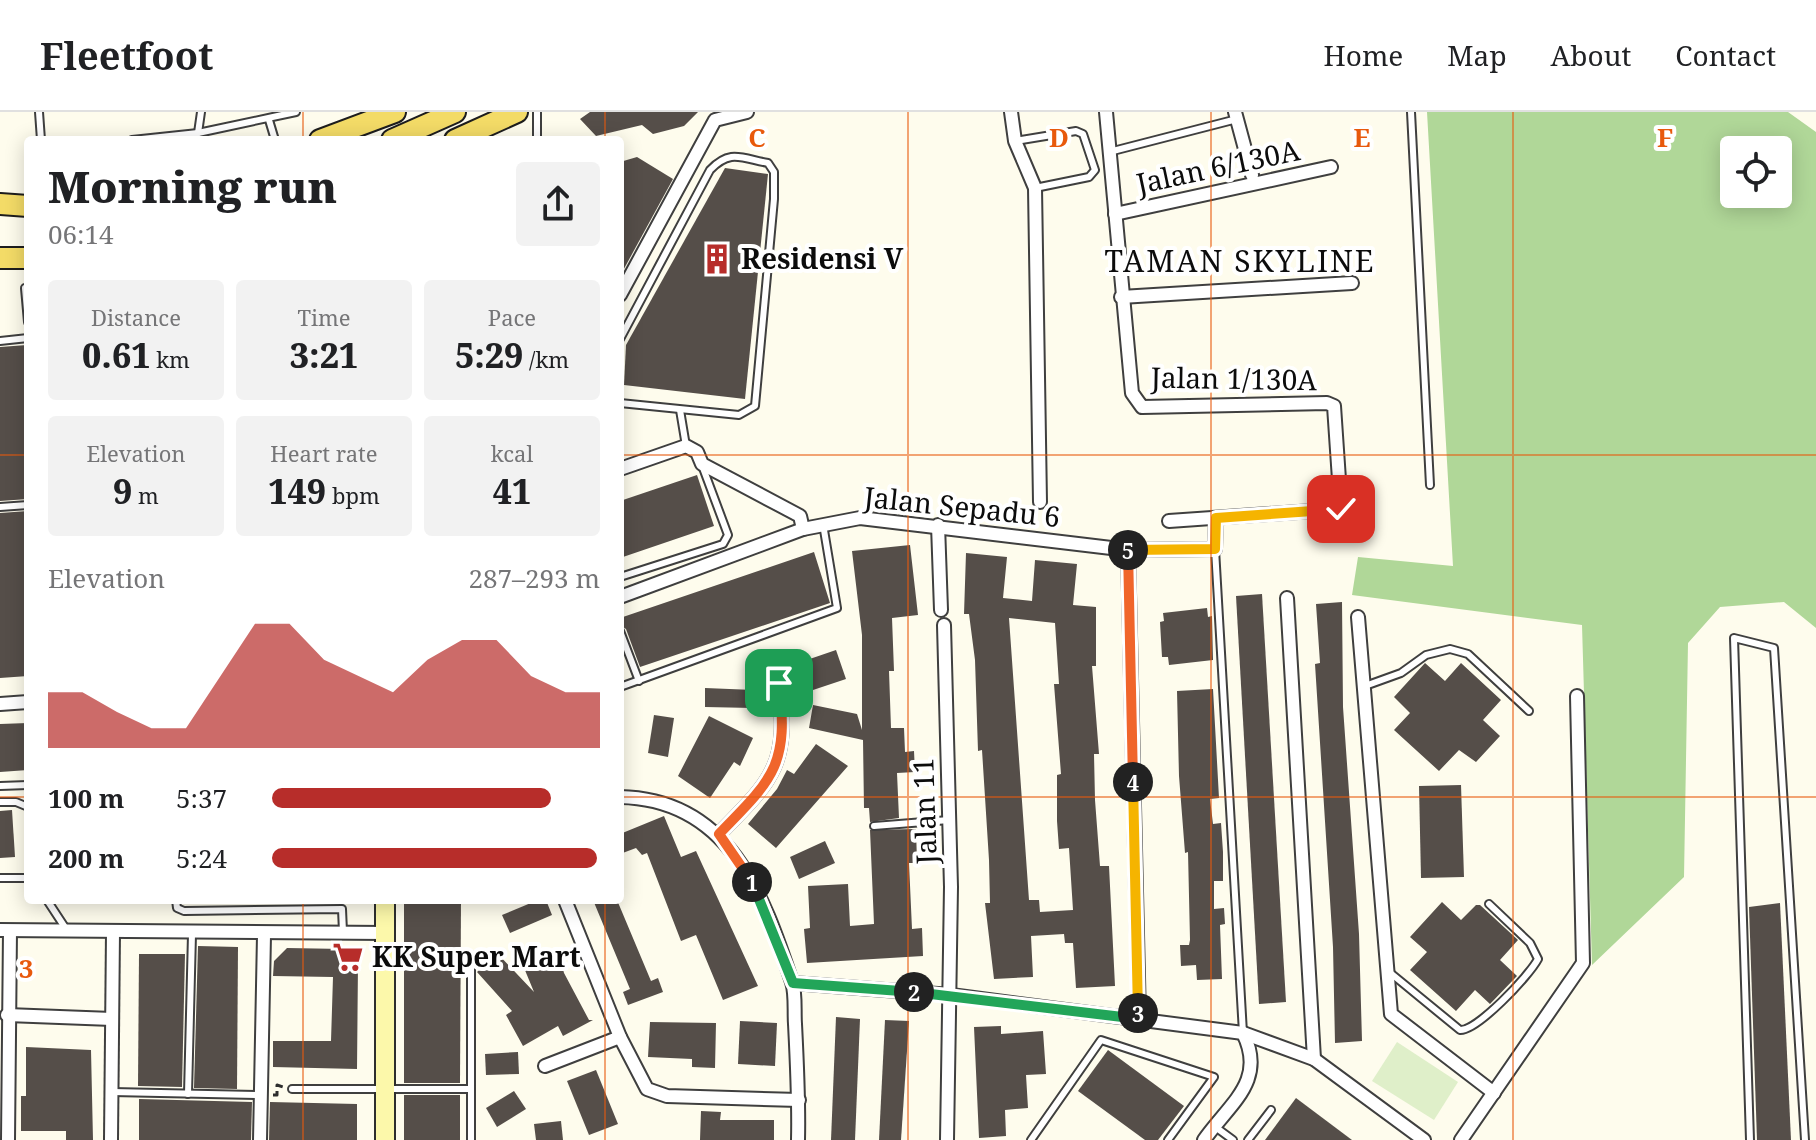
<!DOCTYPE html>
<html lang="en">
<head>
<meta charset="utf-8">
<style>
  :root { --surface:#fff; --page:#f2f2f2; --text:#202124; --muted:#757577; --line:#e0e0e0; --accent:#b72d2a }
  body { margin:0; font-family:"Noto Serif",serif; background:var(--page); color:var(--text); height:100vh; display:flex; flex-direction:column; font-size:30px; white-space:nowrap }
  * { box-sizing:border-box; margin:0 }
  p { font-size:26px; color:var(--muted) }
  .icon { flex:none; width:44px; height:44px; fill:none; stroke:currentColor; stroke-width:2; stroke-linecap:round; stroke-linejoin:round }
  .map { position:relative; flex:1; overflow:hidden }
  .side { position:absolute; left:24px; top:24px; width:600px; height:768px; display:flex; flex-direction:column; background:var(--surface); border-radius:8px; box-shadow:0 4px 20px #0003 }
  .side>* { flex:none }
  .buttons { position:absolute; left:1720px; top:24px; display:grid; gap:16px }
  .buttons a { display:grid; place-items:center; width:72px; height:72px; border-radius:8px; background:var(--surface); box-shadow:0 4px 20px #0003; font-size:40px }
  .pin { position:absolute; display:grid; place-items:center; width:68px; height:68px; color:#fff; margin:-34px; border-radius:16px; box-shadow:0 4px 12px #0006 }
  .km { position:absolute; width:40px; height:40px; margin:-20px; border-radius:50%; background:#222; color:#fff; font-size:22px; line-height:40px; text-align:center }
  .round { display:grid; place-items:center; flex:none; width:84px; height:84px; border-radius:8px; background:var(--page) }
  .headline { display:flex; align-items:center; justify-content:space-between; height:136px; padding:0 24px }
  h1 { font-size:44px; font-weight:800; line-height:60px }
  .stats { display:grid; grid-template-columns:repeat(3,1fr); gap:12px; height:136px; padding:8px 24px }
  .stats div { display:grid; align-content:center; border-radius:8px; background:var(--page); text-align:center }
  .stats b { font-size:34px; font-weight:800 }
  .stats small { font-size:22px; font-weight:400 }
  .stats p { font-size:22px }
  .chart { height:224px; padding:16px 24px }
  .chart p { display:flex; justify-content:space-between }
  .chart svg { width:100%; height:144px; margin-top:8px; fill:var(--accent); opacity:.7 }
  ul { padding:0 24px; list-style:none; font-size:26px }
  li { display:grid; grid-template-columns:128px 96px 1fr; align-items:center; height:60px }
  li i { height:20px; border-radius:10px; background:var(--accent) }
  header { display:flex; align-items:center; gap:48px; box-sizing:border-box; height:112px; padding:0 40px; background:var(--surface); border-bottom:2px solid var(--line) }
  header strong { font-size:38px }
  nav { display:flex; gap:44px; margin-inline-start:auto; font-size:28px }
  .map>svg:first-child { display:block }
</style>
</head>
<body>
<header>
<strong>Fleetfoot</strong>
<nav><a>Home</a><a>Map</a><a>About</a><a>Contact</a></nav>
</header>
<div class="map">
<svg width="1816" height="1028" viewBox="0 0 1816 1028">
  <rect width="100%" height="100%" fill="#fefced"/>
  <path fill="#b0d798" fill-rule="evenodd" d="M1427,0H1788L1816,20V516L1784,490L1720,495L1688,531L1684,765L1592,853L1582,513L1352,483L1358,445L1453,454ZM1734,38H1778V82H1734Z"/>
  <polygon fill="#dfefc9" points="1397,930 1458,970 1434,1008 1372,969"/>
  <g fill="#554e49" fill-rule="evenodd">
    <polygon points="590,0 698,0 684,14 653,22 642,13 596,24 580,7"/>
    <polygon points="637,45 673,67 620,164 620,50"/>
    <polygon points="725,56 768,62 745,287 624,273 626,233"/>
    <polygon points="27,233 28,387 0,389 0,235"/>
    <polygon points="697,363 714,414 620,446 620,389"/>
    <polygon points="28,399 28,564 0,566 0,401"/>
    <polygon points="910,433 918,503 892,506 894,559 889,559 891,616 904,616 905,640 914,639 915,660 897,661 899,706 870,710 869,696 864,696 863,628 809,616 813,593 857,602 862,618 862,523 852,439"/>
    <polygon points="814,440 830,491 640,555 626,517 620,513 620,506"/>
    <path d="M966,441L1007,445L1003,486L1032,489L1035,448L1077,452L1073,493L1096,495V554H1092L1099,642H1094L1095,688L1100,754H1109L1115,874L1076,876L1073,831H1065L1064,822L1031,824L1033,865L994,867L985,791H990L989,748L982,638L978,639L975,548L969,502H964ZM1009,506L1055,511L1059,572H1054L1061,662L1057,663V709L1059,737L1069,736L1073,798L1040,800L1039,788H1029Z"/>
    <polygon points="1262,482 1286,890 1259,892 1236,484"/>
    <polygon points="1342,490 1343,595 1359,822 1362,929 1335,931 1333,835 1315,552 1320,551 1316,492"/>
    <polygon points="1207,496 1208,505 1212,504 1213,548 1169,553 1168,545 1162,545 1160,510 1164,509 1163,501"/>
    <polygon points="836,538 846,567 810,579 801,550"/>
    <polygon points="1425,551 1445,569 1461,551 1501,588 1483,608 1500,624 1476,650 1459,638 1439,659 1394,618 1410,601 1394,585"/>
    <polygon points="705,576 754,578 753,596 705,595"/>
    <polygon points="1213,577 1219,686 1210,687 1213,712 1221,711 1223,740 1223,769 1214,769 1214,797 1224,796 1225,812 1220,813 1222,867 1197,868 1196,853 1181,854 1180,833 1189,833 1190,828 1188,740 1185,741 1179,664 1177,579"/>
    <polygon points="654,603 674,606 668,645 648,641"/>
    <polygon points="709,604 753,626 740,654 734,650 710,686 678,664"/>
    <polygon points="28,611 28,658 0,660 0,612"/>
    <polygon points="816,632 848,654 776,736 748,712 777,677 787,658 794,662"/>
    <polygon points="1461,673 1464,765 1421,766 1419,674"/>
    <polygon points="12,698 15,745 0,746 0,699"/>
    <polygon points="664,704 681,745 696,739 758,874 723,888 696,823 681,829 647,741 642,743 636,736 620,742 620,722"/>
    <polygon points="916,717 917,751 909,751 912,817 922,816 923,844 807,851 804,817 810,816 808,774 848,772 850,814 874,812 870,718"/>
    <polygon points="825,729 835,751 799,767 790,745"/>
    <polygon points="404,788 461,788 460,971 404,971"/>
    <polygon points="538,788 546,788 552,803 510,821 502,803"/>
    <polygon points="593,788 617,788 651,869 658,866 663,880 628,893 623,880 630,877"/>
    <polygon points="1442,790 1461,808 1476,793 1480,793 1518,828 1500,848 1517,864 1490,892 1475,878 1456,899 1410,858 1427,840 1410,825"/>
    <polygon points="1780,791 1791,1028 1757,1028 1749,795"/>
    <polygon points="198,834 238,835 237,977 194,976"/>
    <polygon points="287,836 344,837 358,851 357,957 273,955 273,929 331,929 333,865 273,864 274,849"/>
    <polygon points="558,838 564,861 589,908 593,908 563,924 558,914 523,934 506,903 512,899 477,860 497,841 534,880 522,851"/>
    <polygon points="139,842 185,842 182,975 138,974"/>
    <polygon points="836,905 860,907 855,1028 831,1028"/>
    <polygon points="885,908 909,909 901,1028 879,1028"/>
    <polygon points="740,909 777,911 775,954 738,952"/>
    <polygon points="650,910 716,911 715,956 692,955 692,947 648,945"/>
    <polygon points="1001,914 1001,922 1043,919 1046,962 1026,963 1028,996 1005,998 1006,1024 979,1026 974,915"/>
    <polygon points="26,935 91,938 93,1028 66,1028 66,1019 21,1019 21,984 26,984"/>
    <polygon points="1108,938 1184,994 1158,1028 1145,1028 1078,979"/>
    <polygon points="518,940 519,962 486,963 485,942"/>
    <polygon points="596,958 618,1012 589,1023 567,969"/>
    <polygon points="514,979 526,997 497,1015 486,996"/>
    <rect x="404" y="983" width="56" height="45"/>
    <polygon points="1296,986 1352,1028 1265,1028"/>
    <polygon points="139,987 252,990 251,1028 139,1028"/>
    <polygon points="270,990 357,992 357,1028 269,1028"/>
    <polygon points="701,999 721,1000 720,1008 774,1008 774,1028 700,1028"/>
    <polygon points="561,1009 563,1028 536,1028 534,1012"/>
  </g>
  <g fill="none" stroke-linecap="round" stroke-linejoin="round">
    <g stroke="#3f3f3f" stroke-width="10">
      <g id="lane">
        <polyline points="39,0 41,28"/>
        <polyline points="1411,0 1430,373"/>
        <polyline points="269,8 275,28"/>
        <polyline points="198,21 201,0"/>
        <polyline points="132,28 198,21 296,0"/>
        <polyline points="537,28 537,0"/>
        <polyline points="1015,29 1076,19 1083,22 1095,58 1089,65 1035,76"/>
        <polyline points="1109,40 1237,7"/>
        <polyline points="25,176 28,210"/>
        <path d="M620,227L710,58C730,37 741,46 768,51L774,60V87L755,294L739,303L620,291"/>
        <polyline points="0,229 28,226"/>
        <polyline points="680,298 686,334"/>
        <polyline points="0,395 28,393"/>
        <polyline points="1215,437 1243,921"/>
        <polyline points="620,465 723,432 728,423 703,356"/>
        <polyline points="620,519 639,569"/>
        <polyline points="1365,574 1401,561 1426,543 1450,537 1468,542 1529,599"/>
        <polyline points="620,575 837,496 823,412"/>
        <polyline points="0,674 28,673"/>
        <polyline points="0,690 16,690 28,695"/>
        <polyline points="874,714 949,708"/>
        <polyline points="0,766 28,766"/>
        <polyline points="47,788 66,817"/>
        <polyline points="176,788 177,796 184,799 342,797 343,820"/>
        <polyline points="471,843 471,1028"/>
        <path d="M1388,859L1460,918C1477,919 1529,864 1538,847L1530,831L1489,792"/>
        <polyline points="292,977 471,977"/>
        <polyline points="112,980 260,983"/>
        <polyline points="188,982 192,822"/>
        <polyline points="1214,1014 1233,1028"/>
        <polyline points="1031,1028 1101,928 1214,965 1168,1028"/>
        <polyline points="1248,1028 1271,998"/>
        <polyline points="1750,1028 1734,526 1774,536 1805,1028"/>
      </g>
    </g>
    <g stroke="#3f3f3f" stroke-width="16">
      <g id="street">
        <polyline points="1011,0 1015,29 1035,76 1040,390"/>
        <polyline points="1106,0 1132,281 1142,295 1327,291 1334,294 1341,397 1169,409"/>
        <polyline points="1235,0 1252,63"/>
        <polyline points="1115,102 1331,55"/>
        <polyline points="620,183 715,8 747,0"/>
        <polyline points="1121,185 1352,171"/>
        <polyline points="620,357 686,334 697,340 702,352 800,404 803,417"/>
        <polyline points="938,413 941,498"/>
        <polyline points="1128,438 1139,907"/>
        <polyline points="620,485 803,417 860,406 1128,438 1215,437 1216,406"/>
        <polyline points="1287,486 1314,947"/>
        <polyline points="1358,505 1391,902 1494,981"/>
        <polyline points="944,513 951,775 947,1028"/>
        <polyline points="0,592 28,590"/>
        <path d="M620,685C729,687 763,782 792,870C796,882 794,899 795,912C797,951 799,989 798,1028"/>
        <path d="M719,722C774,666 789,653 779,571"/>
        <polyline points="565,788 620,925 647,977 667,984 799,988"/>
        <polyline points="0,818 386,821"/>
        <polyline points="793,871 951,883 1243,921 1314,947 1424,1028"/>
        <polyline points="7,903 112,907"/>
        <polyline points="545,954 620,925"/>
        <polyline points="8,1028 10,819"/>
        <polyline points="111,1028 113,820"/>
        <polyline points="260,1028 264,823"/>
        <path d="M1204,1028C1230,991 1267,969 1243,921"/>
        <polyline points="1461,1028 1583,851 1577,584"/>
      </g>
    </g>
    <g stroke="#2e2e2e" stroke-width="22">
      <polyline id="secondary" points="385,788 385,1028"/>
    </g>
    <g stroke="#1d1d1d" stroke-width="24">
      <g id="primary">
        <polyline points="320,28 395,0"/>
        <polyline points="392,28 455,0"/>
        <polyline points="455,28 517,0"/>
        <polyline points="0,92 28,94"/>
        <polyline points="0,146 28,146"/>
      </g>
    </g>
    <polyline stroke="#2e2e2e" stroke-width="3" stroke-dasharray="8 4" stroke-linecap="butt" points="273,983 277,983 277,973 283,975"/>
    <use href="#lane" stroke="#fff" stroke-width="6"/>
    <use href="#street" stroke="#fff" stroke-width="12"/>
    <use href="#secondary" stroke="#fcf8aa" stroke-width="18"/>
    <use href="#primary" stroke="#f3db67" stroke-width="20"/>
  </g>
  <g fill="none" stroke-linecap="round" stroke-linejoin="round">
    <g stroke="#fff" stroke-width="16">
      <path id="split-1" d="M752,770L719,722C774,666 789,653 779,571"/>
    </g>
    <g stroke="#fff" stroke-width="16">
      <polyline id="split-2" points="752,770 793,871 914,880"/>
    </g>
    <g stroke="#fff" stroke-width="16">
      <polyline id="split-3" points="914,880 1139,907 1138,901"/>
    </g>
    <g stroke="#fff" stroke-width="16">
      <polyline id="split-4" points="1133,670 1138,901"/>
    </g>
    <g stroke="#fff" stroke-width="16">
      <polyline id="split-5" points="1128,438 1133,670"/>
    </g>
    <g stroke="#fff" stroke-width="16">
      <polyline id="split-6" points="1128,438 1215,437 1216,406 1341,397"/>
    </g>
    <use href="#split-1" stroke="#f0652b" stroke-width="10"/>
    <use href="#split-2" stroke="#22a559" stroke-width="10"/>
    <use href="#split-3" stroke="#22a559" stroke-width="10"/>
    <use href="#split-4" stroke="#f5b400" stroke-width="10"/>
    <use href="#split-5" stroke="#f0652b" stroke-width="10"/>
    <use href="#split-6" stroke="#f5b400" stroke-width="10"/>
  </g>
  <path fill="none" stroke="#e8590c" stroke-width="2" stroke-opacity="0.55" d="M303,0V28M605,0V28M908,0V1028M1211,0V1028M1513,0V1028M0,343H28M620,343H1816M0,685H28M620,685H1816M303,788V1028M605,788V1028"/>
  <defs>
    <g id="building-bare" transform="scale(2.4)"><path d="M-4-6H4V6H1V3H-1V6H-4ZM-2.5-4.3h1.7v1.8h-1.7ZM.8-4.3h1.7v1.8H.8ZM-2.5-1h1.7V.8h-1.7ZM.8-1h1.7V.8H.8Z" fill="#b72d2a" stroke="#fff" stroke-width="2.5" paint-order="stroke"/></g>
    <g id="supermarket-bare" transform="scale(2.4)"><path d="M-6-5.5h2.5l.6 2H6L4.5 2H-2.5L-4.4-4H-6ZM-1.5 3.2a1.3 1.3 0 1 0 .1 0ZM3 3.2a1.3 1.3 0 1 0 .1 0Z" fill="#b72d2a" stroke="#fff" stroke-width="2.5" paint-order="stroke"/></g>
  </defs>
  <g fill-rule="evenodd">
    <use href="#building-bare" x="717" y="147"/>
    <use href="#supermarket-bare" x="348" y="845"/>
  </g>
  <g text-anchor="middle" stroke-width="8" stroke-linejoin="round" paint-order="stroke">
    <g font-size="28" fill="#0c0c0c" stroke="#fff">
      <text transform="translate(1218 55) rotate(-12)" y="10">Jalan 6/130A</text>
      <text transform="translate(1234 267) rotate(1)" y="10">Jalan 1/130A</text>
      <text transform="translate(962 395) rotate(6)" y="10">Jalan Sepadu 6</text>
      <text transform="translate(925 699) rotate(-92)" y="10">Jalan 11</text>
    </g>
    <g font-size="28" font-weight="bold" fill="#0c0c0c" stroke="#fff" text-anchor="start">
      <text x="741" y="157">Residensi V</text>
      <text x="372" y="855">KK Super Mart</text>
    </g>
    <g font-size="30" letter-spacing="2" fill="#0c0c0c" stroke="#fff">
      <text x="1240" y="160">TAMAN SKYLINE</text>
    </g>
  </g>
  <g font-size="26" text-anchor="middle" font-weight="bold" fill="#e8590c" stroke="#fff" stroke-width="8" stroke-linejoin="round" paint-order="stroke">
    <text x="757" y="35">C</text>
    <text x="1059" y="35">D</text>
    <text x="1362" y="35">E</text>
    <text x="1665" y="35">F</text>
    <text x="26" y="866">3</text>
  </g>
</svg>
<div class="buttons">
<a><svg class="icon" aria-label="locate" viewBox="0 0 24 24"><circle cx="12" cy="12" r="6"/><path d="M12 2v4M12 18v4M2 12h4M18 12h4"/></svg></a>
</div>
<div class="pin" style="left:779px;top:571px;background:#1e9e55"><svg class="icon" aria-label="arrive" viewBox="0 0 24 24"><path d="M6 21V4h12l-3 4 3 4H6"/></svg></div>
<div class="pin" style="left:1341px;top:397px;background:#d93025"><svg class="icon" aria-label="check" viewBox="0 0 24 24"><path d="M5 12l5 5 9-10"/></svg></div>
<b class="km" style="left:752px;top:770px">1</b>
<b class="km" style="left:914px;top:880px">2</b>
<b class="km" style="left:1138px;top:901px">3</b>
<b class="km" style="left:1133px;top:670px">4</b>
<b class="km" style="left:1128px;top:438px">5</b>
<section class="side">
<div class="headline"><div><h1>Morning run</h1><p>06:14</p></div><a class="round"><svg class="icon" aria-label="share" viewBox="0 0 24 24"><path d="M12 15V3M7 8l5-5 5 5M5 13v7h14v-7"/></svg></a></div>
<div class="stats">
<div><p>Distance</p><b>0.61<small> km</small></b></div>
<div><p>Time</p><b>3:21</b></div>
<div><p>Pace</p><b>5:29<small> /km</small></b></div>
</div>
<div class="stats">
<div><p>Elevation</p><b>9<small> m</small></b></div>
<div><p>Heart rate</p><b>149<small> bpm</small></b></div>
<div><p>kcal</p><b>41</b></div>
</div>
<div class="chart"><p><span>Elevation</span>287–293 m</p>
<svg viewBox="0 0 160 44" preserveAspectRatio="none"><path d="M0 44V27L10 27L20 33L30 38L40 38L50 22L60 6L70 6L80 17L90 22L100 27L110 17L120 11L130 11L140 22L150 27L160 27V44z"/></svg>
</div>
<ul>
<li><b>100 m</b>5:37<i style="width:85%"></i></li>
<li><b>200 m</b>5:24<i style="width:99%"></i></li>
</ul>
</section>
</div>
</body>
</html>
